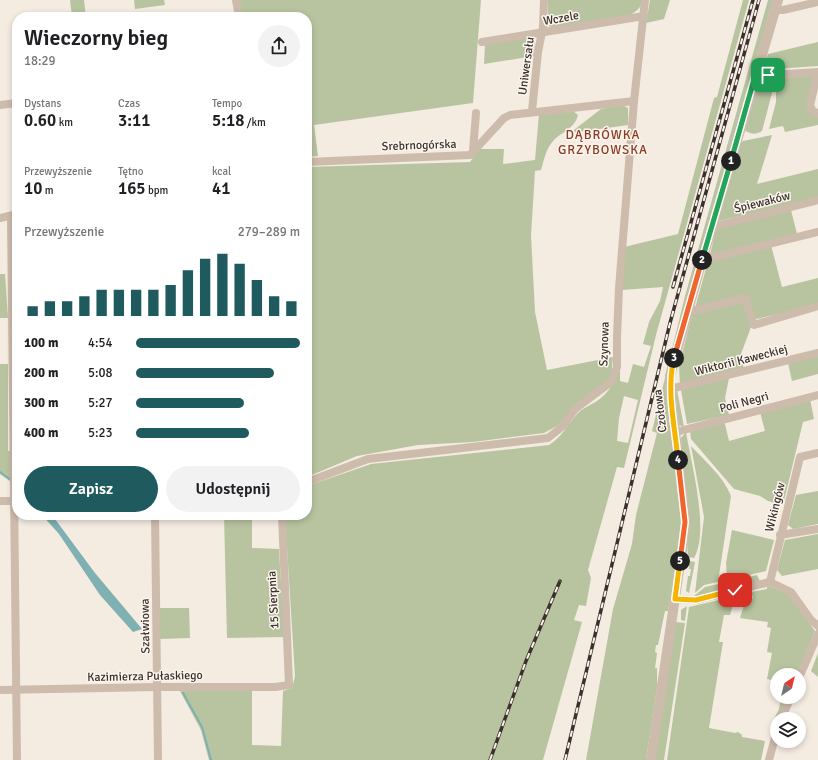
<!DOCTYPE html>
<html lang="pl">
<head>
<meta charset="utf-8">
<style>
  :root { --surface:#fff; --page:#f2f2f2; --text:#202124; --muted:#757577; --accent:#1f5a5e }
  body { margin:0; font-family:Signika,sans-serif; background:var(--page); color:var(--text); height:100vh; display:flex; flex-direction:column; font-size:15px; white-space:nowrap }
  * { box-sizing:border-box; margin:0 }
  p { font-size:13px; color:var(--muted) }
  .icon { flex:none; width:22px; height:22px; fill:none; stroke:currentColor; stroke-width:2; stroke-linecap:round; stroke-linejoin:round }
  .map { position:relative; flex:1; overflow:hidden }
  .panel { position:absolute; left:12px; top:12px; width:300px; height:508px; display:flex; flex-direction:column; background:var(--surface); border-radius:16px; box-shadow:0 2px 6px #0003 }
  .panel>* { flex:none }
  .needle { width:26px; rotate:35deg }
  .buttons { position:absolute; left:770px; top:668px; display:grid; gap:8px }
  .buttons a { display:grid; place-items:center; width:36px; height:36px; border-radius:50%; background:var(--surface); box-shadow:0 2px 6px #0003; font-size:20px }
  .pin { position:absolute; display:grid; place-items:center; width:34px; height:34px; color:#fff; margin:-17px; border-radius:8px; box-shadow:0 2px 6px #0006 }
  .km { position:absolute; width:20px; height:20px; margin:-10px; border-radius:50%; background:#222; color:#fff; font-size:11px; line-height:20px; text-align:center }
  .round { display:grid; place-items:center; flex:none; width:42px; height:42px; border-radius:21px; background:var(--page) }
  .head { display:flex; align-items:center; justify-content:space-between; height:68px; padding:0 12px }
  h1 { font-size:22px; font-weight:600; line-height:30px }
  .figures { display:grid; grid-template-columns:repeat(3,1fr); gap:6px; height:68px; padding:4px 12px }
  .figures div { display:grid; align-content:center }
  .figures b { font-size:17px; font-weight:600 }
  .figures small { font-size:11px; font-weight:400 }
  .figures p { font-size:11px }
  .chart { height:112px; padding:8px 12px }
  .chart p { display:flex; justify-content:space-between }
  .chart svg { width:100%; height:72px; margin-top:4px; stroke:var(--accent); stroke-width:6 }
  .cta { display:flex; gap:8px; margin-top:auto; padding:8px 12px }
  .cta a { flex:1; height:46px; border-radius:24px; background:var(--accent); color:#fff; font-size:16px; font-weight:600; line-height:46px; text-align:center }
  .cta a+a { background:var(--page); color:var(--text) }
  ul { padding:0 12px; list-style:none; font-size:13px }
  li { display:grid; grid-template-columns:64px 48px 1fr; align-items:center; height:30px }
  li i { height:10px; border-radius:5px; background:var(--accent) }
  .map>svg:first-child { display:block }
</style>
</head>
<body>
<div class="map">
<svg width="818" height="760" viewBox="0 0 818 760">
  <rect width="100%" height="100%" fill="#f4ebe1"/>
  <g fill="#b8c4a0" fill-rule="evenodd">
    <polygon points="70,0 84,0 86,17 72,17"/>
    <polygon points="134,0 164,0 165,5 135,9"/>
    <polygon points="238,0 481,0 473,103 314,125 318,156 307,157 307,17 241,17"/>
    <path d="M548,0H642C641,8 637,11 630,15L554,28L548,26Z"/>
    <polygon points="650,0 670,0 664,19 646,23"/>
    <path d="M743,0H749L656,335L624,468L617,467L588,570L591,578L586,606L579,605L574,620L582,622L543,760H209L201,730L180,691H252V745L281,746L283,691L292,688L295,676L285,515H307V486L371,464L549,445C562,437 568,424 578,413C583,408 591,405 597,401C609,393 614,382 620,369V381L628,383L633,364L644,367L651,346L643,344L649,322L660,301L663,287L622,290L624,247L678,234L714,98L717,97ZM624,396L638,400L628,443L617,441L619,418Z"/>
    <polygon points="768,0 773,0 665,379 682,529 668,611 665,611 658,645 656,645 655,652 657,653 655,668 657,668 657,687 646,760 586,760 613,609 632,544 636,515 657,433 652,431 685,296"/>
    <polygon points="535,36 534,56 484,64 485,45"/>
    <polygon points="818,42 818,66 762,70 768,54"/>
    <polygon points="810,75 813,76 809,112 818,117 818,125 785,132 783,126 769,129 776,102 776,79"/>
    <path d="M760,77L769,78L772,93L762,131C755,135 752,134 745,131L746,127Z"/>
    <polygon points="622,105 628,108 628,125 570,133 601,109"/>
    <path d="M573,111L578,115C575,128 562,132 554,140C546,148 544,160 541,170L535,171L531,235L535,312L547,370L613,357L611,378L557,426L544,433L473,442L418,445L357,456L307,477V167L470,162L479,149H504L503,164L535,160L539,114Z"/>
    <polygon points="772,135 757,184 818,169 818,198 718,221 739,145 743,141"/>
    <polygon points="791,210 797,234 710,255 716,228"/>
    <polygon points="771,245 782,287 818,278 818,305 757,319 754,317 748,296 695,308 708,261"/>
    <polygon points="0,274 5,274 8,318 0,318"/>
    <polygon points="741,301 744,305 751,327 741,354 744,370 680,385 679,366 692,314"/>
    <polygon points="818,356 818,374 792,381 788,363"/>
    <polygon points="0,364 8,364 8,451 11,451 11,482 0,474"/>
    <polygon points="729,378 725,398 729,415 687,424 681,390"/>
    <polygon points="677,390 684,427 679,425 675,393"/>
    <polygon points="810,399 814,419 803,422 783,505 768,501 760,496 734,489 691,439 690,430 724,420 729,441 765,431 760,412"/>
    <path d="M686,432C691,463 710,531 694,558L688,557L681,438Z"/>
    <path d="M691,446C705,461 723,476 731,496L718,582L704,585L695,593L704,517Z"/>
    <polygon points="818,491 818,524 793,529 788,525 796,495"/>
    <polygon points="224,515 252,515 252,548 279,549 284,637 227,638"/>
    <polygon points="732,530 774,540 766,571 727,580 726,563"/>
    <polygon points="818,534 818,569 782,576 777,570 785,540"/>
    <polygon points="690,561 695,562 689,593 686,591 688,576 690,576 691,569 689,569"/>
    <polygon points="757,575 760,581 726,589 724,588 723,583"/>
    <polygon points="718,584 718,591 693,597 705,587"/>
    <polygon points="769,586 788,594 815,631 797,675 777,675 777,688 775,688 776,681 767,679 772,653 767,652 771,628 767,627 768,622 740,618 745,602 750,604 750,599 753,598 752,595 748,596 748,598 745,597 746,593 767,589 767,587"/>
    <polygon points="732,597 734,601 730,615 724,615 719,642 723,642 709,728 735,733 738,732 742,735 742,737 765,741 761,760 667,760 689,607"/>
    <polygon points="687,606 685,621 681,620 681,610"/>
    <polygon points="159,608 189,608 190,638 159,639"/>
    <polygon points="676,622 685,623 664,760 654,760"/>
    <polygon points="818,653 818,677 811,671"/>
    <polygon points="781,697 787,697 777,722 773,721 779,709"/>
  </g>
  <polygon fill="#7fb0b2" points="42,515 52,515 95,573 142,629 133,632 100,595 59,534"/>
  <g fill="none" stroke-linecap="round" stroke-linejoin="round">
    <g stroke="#7fb0b2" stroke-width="2">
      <polyline points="0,472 11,480"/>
      <polyline points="183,693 202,727 211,760"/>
    </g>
    <g stroke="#cdbbac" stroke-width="8">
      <polyline points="236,0 239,17"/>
      <polyline points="775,10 783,10 818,2"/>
      <polyline points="482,42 644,16"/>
      <polyline points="818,72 810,105 812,110 818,114"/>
      <polyline points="755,76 818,72"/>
      <polyline points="0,105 17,103"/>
      <polyline points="532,111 538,52 543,27 544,0"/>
      <polyline points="473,151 476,113"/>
      <polyline points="307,162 470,155 504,118 510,115 634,101"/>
      <polyline points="11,216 17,760"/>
      <polyline points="0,218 17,214"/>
      <polyline points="712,227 818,200"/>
      <polyline points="702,260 818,232"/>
      <polyline points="688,312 745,298 754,325 818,306"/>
      <polyline points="670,389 818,353"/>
      <polyline points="676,432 818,395"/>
      <polyline points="307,482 368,459 548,438 563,426 575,409 611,382 617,367 617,337 619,288 634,101 645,0"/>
      <polyline points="0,501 17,501"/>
      <polyline points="155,515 158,760"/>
      <polyline points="780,535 818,529"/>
      <polyline points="770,582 800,457 818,453"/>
      <polyline points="675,599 696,600 770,582 791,592 811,620 818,626"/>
      <polyline points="799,678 818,634"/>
      <polyline points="0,690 157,687 275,687 289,685 282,515"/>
      <polyline points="781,719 791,697"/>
      <polyline points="769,760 777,730"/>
    </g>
    <polyline stroke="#cdbbac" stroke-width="10" points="651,760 685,530 685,517 670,389 670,376 699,271 778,0"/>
    <g stroke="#3b302b" stroke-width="3.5">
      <g id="rail">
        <polyline points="673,287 753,0"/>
        <polyline points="490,760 526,661 560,581"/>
        <polyline points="565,760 670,323 759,0"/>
      </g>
    </g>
    <use href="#rail" stroke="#fbf5ee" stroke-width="2" stroke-dasharray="6" stroke-linecap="butt"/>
  </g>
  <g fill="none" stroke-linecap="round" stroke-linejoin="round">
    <g stroke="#fff" stroke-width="8">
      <polyline id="split-1" points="731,161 755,76 768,75"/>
    </g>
    <g stroke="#fff" stroke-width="8">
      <polyline id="split-2" points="702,260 731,161"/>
    </g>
    <g stroke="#fff" stroke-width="8">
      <polyline id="split-3" points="674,358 702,260"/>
    </g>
    <g stroke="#fff" stroke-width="8">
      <path id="split-4" d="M674,358C666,391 675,426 678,460"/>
    </g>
    <g stroke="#fff" stroke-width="8">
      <polyline id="split-5" points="678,460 685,522 680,561"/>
    </g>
    <g stroke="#fff" stroke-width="8">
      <polyline id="split-6" points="680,561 675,599 696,600 735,590"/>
    </g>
    <use href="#split-1" stroke="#22a559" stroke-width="5"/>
    <use href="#split-2" stroke="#22a559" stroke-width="5"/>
    <use href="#split-3" stroke="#f0652b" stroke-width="5"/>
    <use href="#split-4" stroke="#f5b400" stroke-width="5"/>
    <use href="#split-5" stroke="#f0652b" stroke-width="5"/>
    <use href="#split-6" stroke="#f5b400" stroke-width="5"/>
  </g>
  <g text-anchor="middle" stroke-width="3" stroke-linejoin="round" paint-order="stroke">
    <g font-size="12" fill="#3b302b" stroke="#fbf5ee">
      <text transform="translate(561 18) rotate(-10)" y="4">Wczele</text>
      <text transform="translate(526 66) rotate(-82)" y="4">Uniwersału</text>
      <text transform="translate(419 145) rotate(-2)" y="4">Srebrnogórska</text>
      <text transform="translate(762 202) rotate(-14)" y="4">Śpiewaków</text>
      <text transform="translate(604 344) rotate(-88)" y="4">Szynowa</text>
      <text transform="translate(741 360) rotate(-14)" y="4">Wiktorii Kaweckiej</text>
      <text transform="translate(744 402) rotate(-15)" y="4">Poli Negri</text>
      <text transform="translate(660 411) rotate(-97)" y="4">Czołowa</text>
      <text transform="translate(775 507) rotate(-76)" y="4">Wikingów</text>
      <text transform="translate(273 600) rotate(-93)" y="4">15 Sierpnia</text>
      <text transform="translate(145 626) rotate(-91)" y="4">Szałwiowa</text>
      <text transform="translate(145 676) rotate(-1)" y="4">Kazimierza Pułaskiego</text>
    </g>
    <g font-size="13" letter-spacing="1" fill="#8c3b22" stroke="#fbf5ee">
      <text x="603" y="139">DĄBRÓWKA<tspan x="603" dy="15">GRZYBOWSKA</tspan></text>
    </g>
  </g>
</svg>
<div class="buttons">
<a><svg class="needle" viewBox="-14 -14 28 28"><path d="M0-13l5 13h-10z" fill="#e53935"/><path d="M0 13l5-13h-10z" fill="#757577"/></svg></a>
<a><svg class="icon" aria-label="layers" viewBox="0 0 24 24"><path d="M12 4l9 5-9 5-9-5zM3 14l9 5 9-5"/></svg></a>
</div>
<div class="pin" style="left:768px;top:75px;background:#1e9e55"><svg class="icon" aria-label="arrive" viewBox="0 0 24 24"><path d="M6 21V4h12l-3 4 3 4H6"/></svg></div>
<div class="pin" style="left:735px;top:590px;background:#d93025"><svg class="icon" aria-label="check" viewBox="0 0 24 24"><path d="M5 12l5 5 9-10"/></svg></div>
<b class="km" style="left:731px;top:161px">1</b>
<b class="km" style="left:702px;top:260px">2</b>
<b class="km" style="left:674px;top:358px">3</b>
<b class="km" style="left:678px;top:460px">4</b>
<b class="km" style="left:680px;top:561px">5</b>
<section class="panel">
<div class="head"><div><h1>Wieczorny bieg</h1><p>18:29</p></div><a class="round"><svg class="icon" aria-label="share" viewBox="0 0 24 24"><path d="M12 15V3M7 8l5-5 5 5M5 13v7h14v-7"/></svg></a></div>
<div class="figures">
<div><p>Dystans</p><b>0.60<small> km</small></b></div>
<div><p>Czas</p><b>3:11</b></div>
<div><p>Tempo</p><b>5:18<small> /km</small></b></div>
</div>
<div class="figures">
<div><p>Przewyższenie</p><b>10<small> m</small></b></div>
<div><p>Tętno</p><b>165<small> bpm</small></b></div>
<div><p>kcal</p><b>41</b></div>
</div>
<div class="chart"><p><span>Przewyższenie</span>279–289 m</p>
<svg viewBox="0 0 160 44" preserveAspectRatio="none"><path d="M5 44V38M15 44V35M25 44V35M35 44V32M45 44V28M55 44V28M65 44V28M75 44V28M85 44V25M95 44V16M105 44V9M115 44V6M125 44V12M135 44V22M145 44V32M155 44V35"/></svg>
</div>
<ul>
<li><b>100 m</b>4:54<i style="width:100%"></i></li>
<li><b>200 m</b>5:08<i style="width:84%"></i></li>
<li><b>300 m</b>5:27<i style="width:66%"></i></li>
<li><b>400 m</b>5:23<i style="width:69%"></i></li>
</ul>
<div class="cta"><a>Zapisz</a><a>Udostępnij</a></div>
</section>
</div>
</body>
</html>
